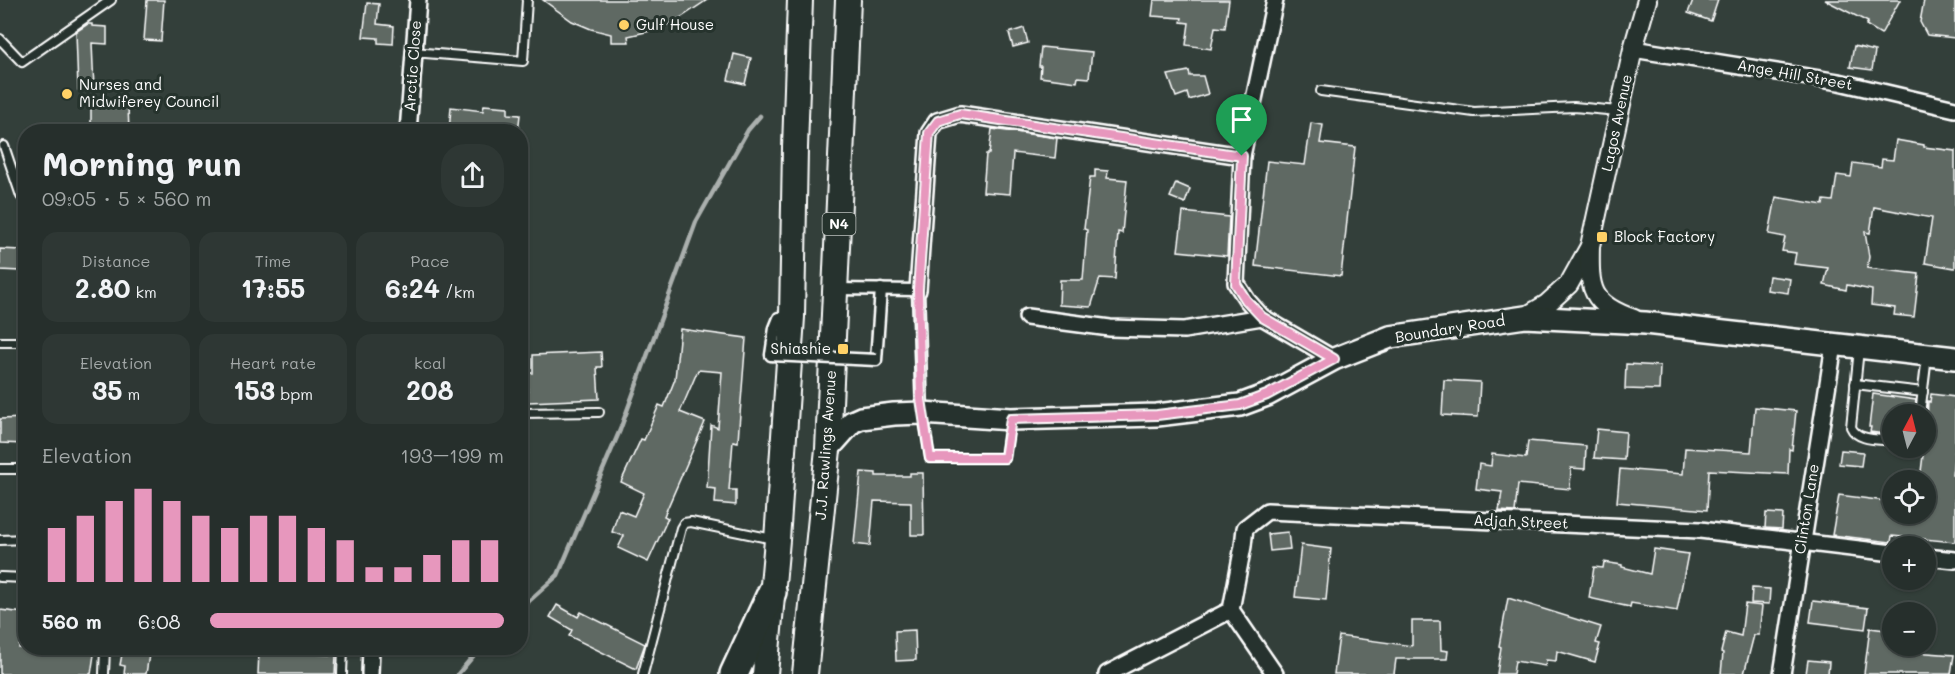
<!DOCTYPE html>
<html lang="en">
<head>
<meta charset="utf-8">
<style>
  :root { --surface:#262f2c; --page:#2e3734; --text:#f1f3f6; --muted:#a4a9a9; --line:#424a48; --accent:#e797bd }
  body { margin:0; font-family:Mali,sans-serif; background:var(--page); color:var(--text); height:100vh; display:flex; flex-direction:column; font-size:22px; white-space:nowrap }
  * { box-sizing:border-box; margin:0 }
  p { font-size:20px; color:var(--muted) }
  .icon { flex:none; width:33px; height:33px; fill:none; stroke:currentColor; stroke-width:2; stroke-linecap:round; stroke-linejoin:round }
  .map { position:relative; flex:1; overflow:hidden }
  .side { position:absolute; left:18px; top:124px; width:510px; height:531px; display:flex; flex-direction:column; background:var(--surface); border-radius:24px; box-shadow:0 2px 4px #0004,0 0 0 2px var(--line) }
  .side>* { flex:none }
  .needle { width:39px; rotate:7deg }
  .controls { position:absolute; left:1882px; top:404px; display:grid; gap:12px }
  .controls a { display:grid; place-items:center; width:54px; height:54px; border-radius:50%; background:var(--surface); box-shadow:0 2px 4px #0004,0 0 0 2px var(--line); font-size:30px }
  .pin { position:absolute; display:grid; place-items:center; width:51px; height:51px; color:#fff; margin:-62px -26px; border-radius:50% 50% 50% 0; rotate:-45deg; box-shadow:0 0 6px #0007 }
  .pin .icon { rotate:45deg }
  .round { display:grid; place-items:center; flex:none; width:63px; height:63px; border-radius:24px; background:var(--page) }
  .head { display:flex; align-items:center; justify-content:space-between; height:102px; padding:0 24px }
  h1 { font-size:33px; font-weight:800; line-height:45px }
  .metrics { display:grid; grid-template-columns:repeat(3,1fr); gap:9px; height:102px; padding:6px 24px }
  .metrics div { display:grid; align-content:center; border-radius:15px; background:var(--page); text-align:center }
  .metrics b { font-size:26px; font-weight:800 }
  .metrics small { font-size:16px; font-weight:400 }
  .metrics p { font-size:16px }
  .chart { height:168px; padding:12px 24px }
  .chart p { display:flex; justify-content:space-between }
  .chart svg { width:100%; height:108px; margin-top:6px; stroke:var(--accent); stroke-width:6 }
  ul { padding:0 24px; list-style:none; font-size:20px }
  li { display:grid; grid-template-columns:96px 72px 1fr; align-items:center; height:45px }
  li i { height:15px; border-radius:8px; background:var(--accent) }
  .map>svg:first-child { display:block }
</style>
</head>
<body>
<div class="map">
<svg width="1955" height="674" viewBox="0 0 1955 674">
  <rect width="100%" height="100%" fill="#333f3a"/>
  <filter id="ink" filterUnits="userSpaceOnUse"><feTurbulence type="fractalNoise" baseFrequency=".0167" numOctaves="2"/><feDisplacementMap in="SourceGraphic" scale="12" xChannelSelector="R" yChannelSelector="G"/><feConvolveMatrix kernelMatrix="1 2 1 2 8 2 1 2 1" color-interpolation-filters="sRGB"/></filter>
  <g filter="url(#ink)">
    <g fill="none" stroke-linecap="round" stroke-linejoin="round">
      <g stroke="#abb0ae" stroke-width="4.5">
        <polyline points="520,609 558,575 620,430 696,222 748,130 760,116"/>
        <polyline points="458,674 480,648"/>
      </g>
    </g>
    <g fill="#5f6964" stroke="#fff" stroke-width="1.5">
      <polygon points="147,0 164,0 161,41 144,40"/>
      <polygon points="543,0 707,0 677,20 659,29 628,36 629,42 611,42 611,34 591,29 572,21"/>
      <polygon points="1154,0 1229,0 1225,28 1215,27 1211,49 1186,45 1189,23 1181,22 1182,18 1152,16"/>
      <polygon points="1693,0 1718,0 1711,21 1688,13"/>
      <polygon points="1825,0 1900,0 1881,34 1866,25 1868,22"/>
      <polygon points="1924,0 1955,0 1955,38 1927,35 1920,22"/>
      <polygon points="367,3 379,4 377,24 394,26 393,44 378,43 378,38 363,37"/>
      <polygon points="88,24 92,24 92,26 107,27 107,44 92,43 94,89 78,90 76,32"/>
      <polygon points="1024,28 1028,43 1013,47 1009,33"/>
      <polygon points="1854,46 1875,51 1872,70 1850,67"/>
      <polygon points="1041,47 1092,52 1089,78 1078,77 1077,82 1040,77 1041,66 1039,66"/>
      <polygon points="734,54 751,58 745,84 728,80"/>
      <polygon points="1189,71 1190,76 1203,76 1208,94 1189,100 1187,93 1176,97 1168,75"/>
      <polygon points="128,105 129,132 91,132 91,106"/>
      <polygon points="484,105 508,107 508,114 520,115 518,132 449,132 451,107 483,111"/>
      <polygon points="1311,123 1323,125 1320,143 1355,147 1341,276 1255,266 1267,161 1305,165"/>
      <polygon points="992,129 1057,138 1055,158 1013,153 1010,194 983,192 986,154 989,154"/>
      <polygon points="1896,140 1924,145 1924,147 1955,151 1955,268 1925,263 1932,218 1874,207 1870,233 1865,232 1869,257 1867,268 1919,274 1914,317 1894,315 1895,308 1871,305 1872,290 1847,285 1846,290 1824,285 1828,268 1794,264 1796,253 1782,251 1785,237 1769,234 1776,197 1823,205 1824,200 1833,201 1837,175 1851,177 1853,163 1881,167 1882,159 1893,160"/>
      <polygon points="1095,170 1108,171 1107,178 1127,180 1122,233 1118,232 1115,279 1100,278 1091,307 1059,305 1060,280 1083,280 1087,230 1084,229 1090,177 1095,177"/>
      <polygon points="1176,183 1190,189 1185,203 1170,197"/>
      <polygon points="1183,212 1229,217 1227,256 1178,251"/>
      <polygon points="0,249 21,250 20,271 0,270"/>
      <polygon points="1769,276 1790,279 1788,293 1767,290"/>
      <polygon points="680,329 746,338 739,427 738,442 733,441 729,490 736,490 736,505 715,503 716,489 707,488 711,425 718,428 722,372 698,370 680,412 705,422 664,516 668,518 648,562 618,548 624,536 612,532 619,510 634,516 644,493 621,482 641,439 644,440 659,405 664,407 675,379"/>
      <polygon points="601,352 602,367 597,367 599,399 528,402 527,373 533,373 533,355"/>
      <polygon points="1626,364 1660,366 1659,390 1625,389"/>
      <polygon points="1444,380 1480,382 1478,417 1442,415"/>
      <polygon points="1873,394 1916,400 1914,414 1893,414 1893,435 1870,432 1871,427 1869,427"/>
      <polygon points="1931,394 1955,397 1955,448 1952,475 1955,475 1955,542 1892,536 1891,542 1832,535 1839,495 1893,502 1893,513 1926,513 1926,480 1920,480 1924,447 1926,447 1928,401 1930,402"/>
      <polygon points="1755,407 1796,411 1792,450 1789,449 1788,474 1709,470 1707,510 1617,502 1620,469 1683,474 1685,448 1751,452"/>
      <polygon points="26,418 26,444 0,443 0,419"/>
      <polygon points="1597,429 1626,432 1624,460 1594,458"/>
      <polygon points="1528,441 1586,446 1585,469 1571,468 1570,489 1518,484 1515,512 1499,511 1502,492 1476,489 1479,464 1491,466 1492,454 1526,458"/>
      <polygon points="1841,450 1863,452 1861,466 1839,464"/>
      <polygon points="861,472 876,473 876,476 910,476 910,473 923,473 924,535 911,535 911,502 874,501 870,546 854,544"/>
      <polygon points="1766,513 1783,514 1782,529 1765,528"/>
      <polygon points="1288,532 1290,549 1270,551 1268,534"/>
      <polygon points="1301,545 1331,549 1326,600 1295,597"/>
      <polygon points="1654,549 1688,554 1677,611 1631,603 1630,607 1589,598 1594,567 1603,568 1604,562 1622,565 1622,567 1650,574"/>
      <polygon points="1752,588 1770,589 1769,604 1751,603"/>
      <polygon points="1508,598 1601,627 1596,643 1600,644 1595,662 1557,651 1556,661 1546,660 1545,666 1515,661 1513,674 1497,674 1501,647 1499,646"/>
      <polygon points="1813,601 1868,608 1865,629 1810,622"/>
      <polygon points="1745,604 1762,606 1759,635 1754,635 1744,674 1721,674 1723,653 1721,652 1726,632 1741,636"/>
      <polygon points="557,605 578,617 581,612 645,644 636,669 569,636 572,630 550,617"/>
      <polygon points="0,610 24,613 19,648 95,648 91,674 0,674"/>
      <polygon points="1412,621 1440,621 1441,650 1448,651 1447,659 1396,659 1394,674 1334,674 1339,636 1412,646"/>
      <polygon points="1870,628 1893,631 1893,645 1902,645 1901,651 1954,655 1951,674 1864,674"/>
      <polygon points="915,630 916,660 896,661 895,631"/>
      <polygon points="132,648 150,648 146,674 124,674 125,666 120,665 123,649 132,650"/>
      <polygon points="259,652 336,655 335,674 258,674"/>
      <polygon points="1808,660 1829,662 1828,674 1806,674"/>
    </g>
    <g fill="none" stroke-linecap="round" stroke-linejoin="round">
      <g stroke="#fff" stroke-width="12">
        <g id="service">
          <polyline points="0,39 22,62 111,0"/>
          <polyline points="413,52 523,61 527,0"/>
          <polyline points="1321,91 1474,112 1574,107 1618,111"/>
          <polyline points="4,146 21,196 26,200"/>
          <polyline points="0,342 26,342"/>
          <path d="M1859,349L1851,427C1857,441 1879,439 1893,441"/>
          <polyline points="1855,384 1923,392"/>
          <polyline points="520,413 599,412"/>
          <polyline points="1920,414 1927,356"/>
          <polyline points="923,415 930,458 1005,458 1010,421"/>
          <polyline points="0,469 17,469 26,467"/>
          <polyline points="0,540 26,539"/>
          <polyline points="0,577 26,578"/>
          <polyline points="104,674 105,648"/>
          <polyline points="342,674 343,648"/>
          <polyline points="643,674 681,528 684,523 691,522 773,539"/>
        </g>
      </g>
      <g stroke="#fff" stroke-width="15">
        <g id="pedestrian">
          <polyline points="836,289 918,290 922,413"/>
          <polyline points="771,355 775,328 779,318 792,317"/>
          <polyline points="876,360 881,289"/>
        </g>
      </g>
      <g stroke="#fff" stroke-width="20">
        <g id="minor">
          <polyline points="1275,0 1242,156 1236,283 1247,300 1262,317 1334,359"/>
          <polyline points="1633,49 1839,82 1955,109"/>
          <polyline points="408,132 418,0"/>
          <polyline points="918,290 929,133 937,121 960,114 1242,156"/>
          <polyline points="1027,317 1110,328 1184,330 1262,317"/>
          <polyline points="1926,557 1955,560"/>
          <polyline points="370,674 371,648"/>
          <polyline points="1107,674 1231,610"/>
          <polyline points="1275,674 1231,610 1243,546 1245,528 1267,511 1700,530 1893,553"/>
          <polyline points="1782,674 1834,345"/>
        </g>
      </g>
      <g stroke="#fff" stroke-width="22">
        <g id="tertiary">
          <polyline points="1525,317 1547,304 1569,284 1589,248"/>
          <path d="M1634,319C1590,304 1589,289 1590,246L1633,49L1647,0"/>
        </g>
      </g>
      <g stroke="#fff" stroke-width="26">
        <polyline id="secondary" points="828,449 852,422 861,418 894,414 922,413 1011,419 1157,415 1240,405 1267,395 1334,359 1390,337 1525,317 1645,323 1955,358"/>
      </g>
      <g stroke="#fff" stroke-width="28">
        <g id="trunk">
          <polyline points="765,674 777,540 792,317 795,148 800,0"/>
          <polyline points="805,674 828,449 848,0"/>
        </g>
      </g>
      <g stroke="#fff" stroke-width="32">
        <polyline id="motorway" points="734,674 772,592"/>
      </g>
      <use href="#service" stroke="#26332d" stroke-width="8"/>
      <use href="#pedestrian" stroke="#26332d" stroke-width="10"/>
      <use href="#minor" stroke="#26332d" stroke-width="15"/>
      <use href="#tertiary" stroke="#26332d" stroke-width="18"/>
      <use href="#secondary" stroke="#26332d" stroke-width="21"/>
      <use href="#trunk" stroke="#26332d" stroke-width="24"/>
      <use href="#motorway" stroke="#26332d" stroke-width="27"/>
      <g stroke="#fff" stroke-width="15" stroke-linecap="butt">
        <polyline id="pedestrian-bridge" points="771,355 876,360"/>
      </g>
      <use href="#pedestrian-bridge" stroke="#26332d" stroke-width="10"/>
    </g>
  </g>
  <g fill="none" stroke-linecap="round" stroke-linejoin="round" filter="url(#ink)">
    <g stroke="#fff" stroke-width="12">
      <polygon id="route" points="960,114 1242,156 1236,284 1246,300 1262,317 1334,359 1267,395 1240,405 1157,415 1011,419 1005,458 930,458 921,399 918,290 929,133 938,121"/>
    </g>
    <use href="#route" stroke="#e797bd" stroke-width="8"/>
  </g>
  <g fill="#ffd166" stroke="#26332d" stroke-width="2">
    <circle cx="624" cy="25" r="6"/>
    <circle cx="67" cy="94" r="6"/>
    <rect x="1596" y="231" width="12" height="12" rx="3"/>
    <rect x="837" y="343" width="12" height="12" rx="3"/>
  </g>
  <g text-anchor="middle" stroke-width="6" stroke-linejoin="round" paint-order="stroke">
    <rect fill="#26332d" stroke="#bec2c0" stroke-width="1.5" x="822.5" y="213" width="33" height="22" rx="4.5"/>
    <g font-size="14" font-weight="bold" fill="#fff">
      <text x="839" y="229">N4</text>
    </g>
    <g font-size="15" fill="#fff" stroke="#26332d" text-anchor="start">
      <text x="636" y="30">Gulf House</text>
      <text x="79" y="90">Nurses and<tspan x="79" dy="17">Midwiferey Council</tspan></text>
      <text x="1614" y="242">Block Factory</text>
      <text x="831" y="354" text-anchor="end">Shiashie</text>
    </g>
    <g font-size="15" fill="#fff" stroke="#26332d">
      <text transform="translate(413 66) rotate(-86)" y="5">Arctic Close</text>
      <text transform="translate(1795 75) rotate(10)" y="5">Ange Hill Street</text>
      <text transform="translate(1617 123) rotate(-78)" y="5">Lagos Avenue</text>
      <text transform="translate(1450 329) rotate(-9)" y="5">Boundary Road</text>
      <text transform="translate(826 445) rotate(-86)" y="5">J.J. Rawlings Avenue</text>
      <text transform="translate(1807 509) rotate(-81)" y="5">Clinton Lane</text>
      <text transform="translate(1521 522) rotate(2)" y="5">Adjah Street</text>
    </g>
  </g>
</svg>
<div class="controls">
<a><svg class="needle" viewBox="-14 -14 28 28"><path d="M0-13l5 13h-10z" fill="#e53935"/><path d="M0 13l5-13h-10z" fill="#a4a9a9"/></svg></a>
<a><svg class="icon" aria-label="locate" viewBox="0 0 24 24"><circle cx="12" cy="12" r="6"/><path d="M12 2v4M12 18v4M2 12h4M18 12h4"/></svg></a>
<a>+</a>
<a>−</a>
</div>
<div class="pin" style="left:1242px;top:156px;background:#1e9e55"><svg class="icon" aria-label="arrive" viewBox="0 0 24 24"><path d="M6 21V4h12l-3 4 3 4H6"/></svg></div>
<section class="side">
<div class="head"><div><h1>Morning run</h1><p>09:05 · 5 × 560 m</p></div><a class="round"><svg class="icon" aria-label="share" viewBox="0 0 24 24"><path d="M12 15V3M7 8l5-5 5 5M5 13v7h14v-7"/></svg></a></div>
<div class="metrics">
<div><p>Distance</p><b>2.80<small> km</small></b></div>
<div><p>Time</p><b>17:55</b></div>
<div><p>Pace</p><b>6:24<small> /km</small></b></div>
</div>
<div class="metrics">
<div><p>Elevation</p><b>35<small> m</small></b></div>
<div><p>Heart rate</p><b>153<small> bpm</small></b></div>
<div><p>kcal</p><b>208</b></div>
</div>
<div class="chart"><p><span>Elevation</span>193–199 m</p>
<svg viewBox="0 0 160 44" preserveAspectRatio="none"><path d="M5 44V22M15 44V17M25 44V11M35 44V6M45 44V11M55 44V17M65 44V22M75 44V17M85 44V17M95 44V22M105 44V27M115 44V38M125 44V38M135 44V33M145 44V27M155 44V27"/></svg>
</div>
<ul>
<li><b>560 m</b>6:08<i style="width:100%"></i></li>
</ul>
</section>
</div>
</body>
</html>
